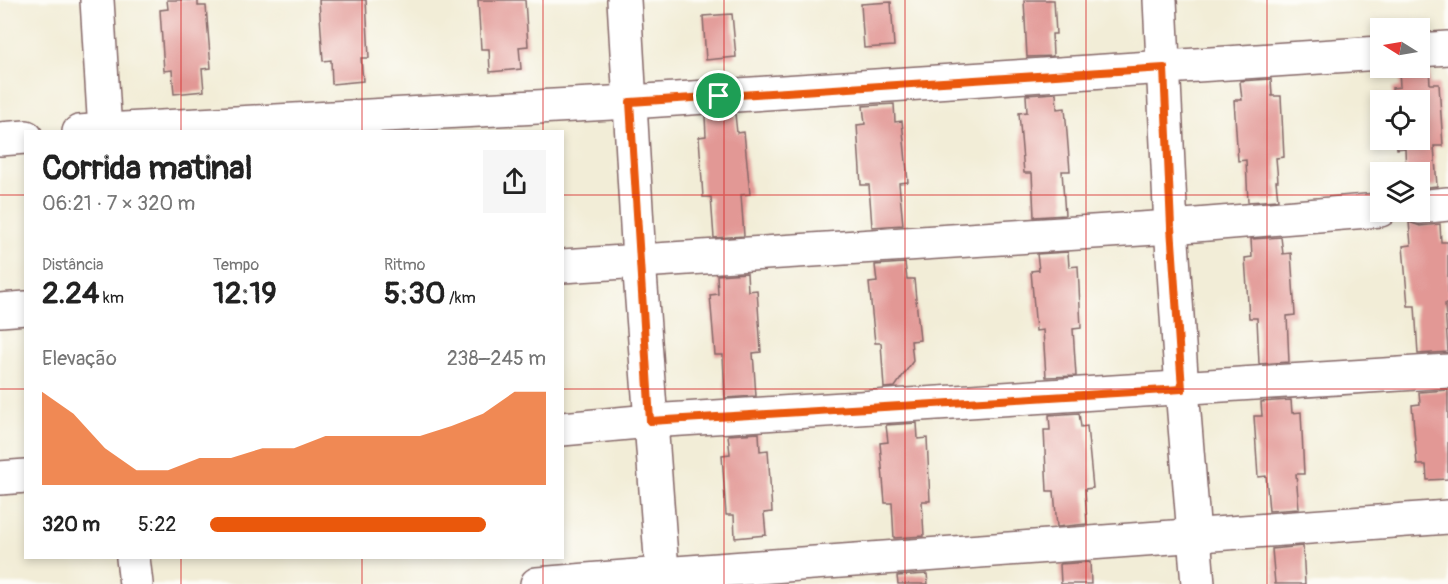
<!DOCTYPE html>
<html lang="pt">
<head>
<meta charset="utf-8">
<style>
  :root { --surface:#fff; --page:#f6f6f6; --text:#222; --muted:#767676; --accent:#ea580c }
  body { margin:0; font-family:Pangolin,sans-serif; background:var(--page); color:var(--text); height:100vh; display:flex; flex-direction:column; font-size:22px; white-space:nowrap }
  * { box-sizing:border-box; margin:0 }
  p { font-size:20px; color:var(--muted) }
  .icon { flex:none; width:33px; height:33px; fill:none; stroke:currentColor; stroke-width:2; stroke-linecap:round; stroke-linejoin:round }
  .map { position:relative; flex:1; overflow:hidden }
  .details { position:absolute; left:24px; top:130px; width:540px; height:429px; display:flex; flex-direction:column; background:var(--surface); border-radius:0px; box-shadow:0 3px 9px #0003 }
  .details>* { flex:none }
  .needle { width:39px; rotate:281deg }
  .controls { position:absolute; left:1370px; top:18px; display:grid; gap:12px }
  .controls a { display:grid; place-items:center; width:60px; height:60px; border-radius:0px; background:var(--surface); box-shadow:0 3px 9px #0003; font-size:30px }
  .pin { position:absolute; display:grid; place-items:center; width:51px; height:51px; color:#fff; margin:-26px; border:3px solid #fff; border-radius:50%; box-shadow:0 2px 6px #0007 }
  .round { display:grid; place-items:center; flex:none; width:63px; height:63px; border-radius:0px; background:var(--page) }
  .summary { display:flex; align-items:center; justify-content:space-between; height:102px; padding:0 18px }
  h1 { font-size:33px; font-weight:700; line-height:45px }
  .figures { display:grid; grid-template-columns:repeat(3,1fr); gap:9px; height:102px; padding:6px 18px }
  .figures div { display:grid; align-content:center }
  .figures b { font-size:30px; font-weight:700 }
  .figures small { font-size:16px; font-weight:400 }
  .figures p { font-size:16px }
  .chart { height:168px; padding:12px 18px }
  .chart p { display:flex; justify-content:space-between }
  .chart svg { width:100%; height:108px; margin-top:6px; fill:var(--accent); opacity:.7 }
  ul { padding:0 18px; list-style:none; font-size:20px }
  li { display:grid; grid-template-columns:96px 72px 1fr; align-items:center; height:45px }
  li i { height:15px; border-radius:8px; background:var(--accent) }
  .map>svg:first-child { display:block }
</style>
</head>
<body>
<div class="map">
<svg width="1448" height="584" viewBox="0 0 1448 584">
  <rect width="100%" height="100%" fill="#fdfcf7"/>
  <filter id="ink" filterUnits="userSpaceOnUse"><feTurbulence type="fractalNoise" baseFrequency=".0167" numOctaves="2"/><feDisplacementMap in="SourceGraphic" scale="12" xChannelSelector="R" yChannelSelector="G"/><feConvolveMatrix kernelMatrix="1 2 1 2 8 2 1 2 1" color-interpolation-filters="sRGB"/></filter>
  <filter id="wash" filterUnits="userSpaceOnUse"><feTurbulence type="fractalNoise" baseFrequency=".008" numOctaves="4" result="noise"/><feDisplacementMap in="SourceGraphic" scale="24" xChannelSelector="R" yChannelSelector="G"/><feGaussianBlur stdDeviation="1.35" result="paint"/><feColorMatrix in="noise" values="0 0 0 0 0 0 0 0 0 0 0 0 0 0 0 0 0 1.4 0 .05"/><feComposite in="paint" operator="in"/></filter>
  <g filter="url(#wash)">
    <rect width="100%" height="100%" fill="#f2edd7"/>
    <g id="blocks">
      <g fill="#e29895">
        <polygon points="167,0 198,0 198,6 206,6 211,68 202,69 204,91 174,94 172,70 164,71 160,10 168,9"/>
        <polygon points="319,0 366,0 369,58 361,58 363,81 332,84 331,60 323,61"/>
        <polygon points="478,0 525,0 528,46 519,47 521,69 490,72 489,49 481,49"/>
        <polygon points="1024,0 1054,0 1056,34 1052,34 1053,56 1027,57"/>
        <polygon points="891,2 894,46 864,48 861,4"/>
        <polygon points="732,14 736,57 706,60 703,16"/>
        <polygon points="1399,68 1429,68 1430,84 1439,84 1443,146 1434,146 1437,186 1419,188 1419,172 1406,172 1405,148 1397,149 1396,140 1419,140 1419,100 1393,100 1392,88 1400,87"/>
        <polygon points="1271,79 1272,96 1281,96 1284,157 1276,158 1278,181 1276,181 1278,200 1248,202 1246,160 1238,161 1234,100 1242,100 1240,81"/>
        <polygon points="1056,93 1057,109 1065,108 1070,171 1062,171 1065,215 1034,217 1032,173 1024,173 1019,113 1027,112 1026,95"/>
        <polygon points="894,104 895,122 902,121 908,182 899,183 903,225 872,227 869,185 861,185 857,125 865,124 863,106"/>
        <polygon points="735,114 737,133 744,132 750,194 741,195 744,236 714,238 711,197 703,197 699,137 706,136 705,116"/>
        <polygon points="1409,222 1420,226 1440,224 1441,242 1448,242 1448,304 1445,304 1448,352 1418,354 1415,306 1408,306 1403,246 1411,245"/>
        <polygon points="1281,237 1283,254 1291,253 1295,315 1287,316 1289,362 1259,364 1257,318 1249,318 1245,258 1252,257 1251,239"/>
        <polygon points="1068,252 1069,267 1078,266 1081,328 1073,329 1076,376 1046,377 1043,330 1036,331 1031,271 1039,270 1037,254"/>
        <polygon points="905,263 907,279 914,279 920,340 911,341 913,361 895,387 884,388 881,343 875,343 869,283 877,282 875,265"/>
        <polygon points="747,273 748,291 757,290 761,352 753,353 756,396 725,398 723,355 715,355 710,295 718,294 717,275"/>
        <polygon points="1448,390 1448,479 1427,480 1426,465 1417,465 1412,405 1420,404 1419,392"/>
        <polygon points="1291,400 1292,413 1301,412 1304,474 1296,474 1299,509 1269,511 1266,476 1258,477 1254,416 1262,416 1261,402"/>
        <polygon points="1079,413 1081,427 1087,426 1093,488 1085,489 1087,524 1057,527 1054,491 1047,491 1044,430 1050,430 1049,415"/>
        <polygon points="917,423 918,439 927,438 930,501 922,501 924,536 894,538 892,503 885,503 880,443 888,442 886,425"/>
        <polygon points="759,433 760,451 768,450 772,512 764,513 766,535 735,538 734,515 726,515 722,455 730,454 728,435"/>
        <polygon points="1303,546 1305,584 1275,584 1272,549"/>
        <polygon points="1090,562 1091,584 1061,584 1060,564"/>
        <polygon points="927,574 928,584 898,584 897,576"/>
      </g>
    </g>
  </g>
  <g filter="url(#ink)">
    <use href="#blocks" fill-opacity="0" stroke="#856767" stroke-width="1.5"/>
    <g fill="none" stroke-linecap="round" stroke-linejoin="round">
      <g stroke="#856767" stroke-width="36">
        <g id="street">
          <polyline points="97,0 105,132"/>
          <polyline points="624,0 639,260 663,584"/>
          <polyline points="1160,0 1171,227 1182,389 1198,584"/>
          <polyline points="1419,50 1448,48"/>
          <polyline points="79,132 105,130 630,102 1380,53"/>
          <polyline points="0,139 26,137"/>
          <polyline points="1419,207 1448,204"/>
          <polyline points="562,266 1171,227 1380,210"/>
          <polyline points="0,310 26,308"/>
          <polyline points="562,429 650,421 1448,371"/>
          <polyline points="0,478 26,476"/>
          <polyline points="133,558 136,584"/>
          <polyline points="537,584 662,574 1448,517"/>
        </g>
      </g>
      <use href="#street" stroke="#fff" stroke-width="33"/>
    </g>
  </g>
  <g fill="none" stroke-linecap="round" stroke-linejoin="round" filter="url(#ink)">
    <g stroke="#fff" stroke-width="12">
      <polygon id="route" points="1164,68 1171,227 1182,389 650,421 630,102"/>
    </g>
    <use href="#route" stroke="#ea580c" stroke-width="8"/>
  </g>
  <path fill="none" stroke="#d62828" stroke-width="1.5" stroke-opacity="0.55" d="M181,0V132M362,0V132M543,0V132M724,0V584M905,0V584M1086,0V584M1267,0V584M0,195H26M562,195H1380M1419,195H1448M0,389H26M562,389H1448M181,558V584M362,558V584M543,558V584"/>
</svg>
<div class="controls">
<a><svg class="needle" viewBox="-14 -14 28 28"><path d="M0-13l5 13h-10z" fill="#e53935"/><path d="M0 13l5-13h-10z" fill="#767676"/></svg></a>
<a><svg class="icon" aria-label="locate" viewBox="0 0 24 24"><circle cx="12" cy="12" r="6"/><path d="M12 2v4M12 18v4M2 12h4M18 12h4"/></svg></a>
<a><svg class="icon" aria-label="layers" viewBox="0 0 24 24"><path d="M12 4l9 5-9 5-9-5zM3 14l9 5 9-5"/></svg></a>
</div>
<div class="pin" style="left:719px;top:96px;background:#1e9e55"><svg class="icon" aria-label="arrive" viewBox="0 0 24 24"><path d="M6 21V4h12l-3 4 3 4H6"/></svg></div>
<section class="details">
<div class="summary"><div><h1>Corrida matinal</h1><p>06:21 · 7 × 320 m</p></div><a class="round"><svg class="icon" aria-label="share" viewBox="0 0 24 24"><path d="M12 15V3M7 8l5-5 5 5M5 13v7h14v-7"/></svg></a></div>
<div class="figures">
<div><p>Distância</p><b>2.24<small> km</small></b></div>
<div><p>Tempo</p><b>12:19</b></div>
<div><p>Ritmo</p><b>5:30<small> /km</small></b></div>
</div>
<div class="chart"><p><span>Elevação</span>238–245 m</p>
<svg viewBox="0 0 160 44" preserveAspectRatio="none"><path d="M0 44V6L10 15L20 29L30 38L40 38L50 33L60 33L70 29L80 29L90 24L100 24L110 24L120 24L130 20L140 15L150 6L160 6V44z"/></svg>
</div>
<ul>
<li><b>320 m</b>5:22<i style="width:82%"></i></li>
</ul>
</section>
</div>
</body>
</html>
